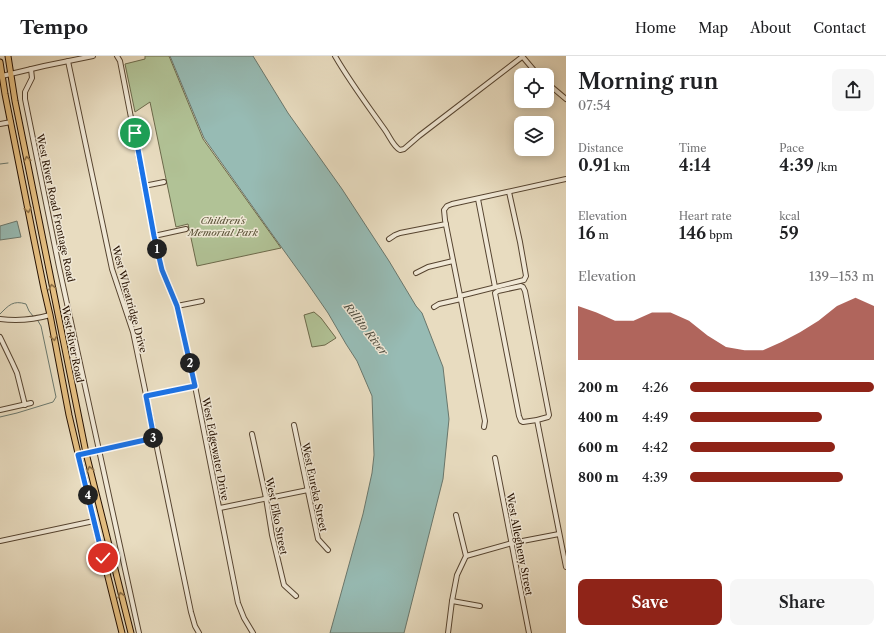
<!DOCTYPE html>
<html lang="en">
<head>
<meta charset="utf-8">
<style>
  :root { --surface:#fff; --page:#f6f6f6; --text:#202124; --muted:#757577; --line:#e0e0e0; --accent:#8f2418 }
  body { margin:0; font-family:"Libre Caslon Text",serif; background:var(--page); color:var(--text); height:100vh; display:flex; flex-direction:column; font-size:15px; white-space:nowrap }
  * { box-sizing:border-box; margin:0 }
  p { font-size:13px; color:var(--muted) }
  .icon { flex:none; width:22px; height:22px; fill:none; stroke:currentColor; stroke-width:2; stroke-linecap:round; stroke-linejoin:round }
  .map { position:relative; flex:1; overflow:hidden }
  .panel { display:flex; flex-direction:column; background:var(--surface); width:320px }
  .panel>* { flex:none }
  .buttons { position:absolute; left:514px; top:12px; display:grid; gap:8px }
  .buttons a { display:grid; place-items:center; width:40px; height:40px; border-radius:8px; background:var(--surface); box-shadow:0 2px 10px #0003; font-size:20px }
  .pin { position:absolute; display:grid; place-items:center; width:34px; height:34px; color:#fff; margin:-17px; border:2px solid #fff; border-radius:50%; box-shadow:0 1px 4px #0007 }
  .km { position:absolute; width:20px; height:20px; margin:-10px; border-radius:50%; background:#222; color:#fff; font-size:11px; line-height:20px; text-align:center }
  .round { display:grid; place-items:center; flex:none; width:42px; height:42px; border-radius:8px; background:var(--page) }
  .summary { display:flex; align-items:center; justify-content:space-between; height:68px; padding:0 12px }
  h1 { font-size:22px; font-weight:600; line-height:30px }
  .stats { display:grid; grid-template-columns:repeat(3,1fr); gap:6px; height:68px; padding:4px 12px }
  .stats div { display:grid; align-content:center }
  .stats b { font-size:17px; font-weight:600 }
  .stats small { font-size:11px; font-weight:400 }
  .stats p { font-size:11px }
  .chart { height:112px; padding:8px 12px }
  .chart p { display:flex; justify-content:space-between }
  .chart svg { width:100%; height:72px; margin-top:4px; fill:var(--accent); opacity:.7 }
  .primary-button { display:flex; gap:8px; margin-top:auto; padding:8px 12px }
  .primary-button a { flex:1; height:46px; border-radius:8px; background:var(--accent); color:#fff; font-size:16px; font-weight:600; line-height:46px; text-align:center }
  .primary-button a+a { background:var(--page); color:var(--text) }
  ul { padding:0 12px; list-style:none; font-size:13px }
  li { display:grid; grid-template-columns:64px 48px 1fr; align-items:center; height:30px }
  li i { height:10px; border-radius:5px; background:var(--accent) }
  header { display:flex; align-items:center; gap:24px; box-sizing:border-box; height:56px; padding:0 20px; background:var(--surface); border-bottom:1px solid var(--line) }
  header strong { font-size:19px }
  nav { display:flex; gap:22px; margin-inline-start:auto; font-size:14px }
  main { display:flex; flex:1; min-height:0 }
  .map>svg:first-child { display:block }
</style>
</head>
<body>
<header>
<strong>Tempo</strong>
<nav><a>Home</a><a>Map</a><a>About</a><a>Contact</a></nav>
</header>
<main>
<div class="map">
<svg width="566" height="577" viewBox="0 0 566 577">
  <rect width="100%" height="100%" fill="#e8dcc0"/>
  <filter id="stains"><feTurbulence type="fractalNoise" baseFrequency=".005" numOctaves="4"/><feColorMatrix values="0 0 0 0 .2 0 0 0 0 .09 0 0 0 0 .02 0 0 0 .5 -.17"/></filter>
  <radialGradient id="worn" r=".72"><stop offset=".6" stop-color="#630" stop-opacity="0"/><stop offset="1" stop-color="#630" stop-opacity=".3"/></radialGradient>
  <g fill="#b1c296" stroke="#6c6a4b">
    <polygon points="145,0 169,0 203,83 281,192 197,210 188,168 176,171 150,46 135,56 125,8 145,3"/>
    <polygon points="314,256 321,262 336,282 325,289 312,291 304,259"/>
  </g>
  <g fill="#97bbb4" stroke="#6a776c">
    <polygon points="170,0 253,0 288,57 342,133 389,205 416,250 422,257 443,311 449,363 443,423 404,577 330,577 363,458 372,417 374,399 372,340 357,305 346,288 328,257 308,228 272,178 204,82"/>
    <polygon points="17,165 21,181 0,184 0,170"/>
  </g>
  <g fill="none" stroke-linecap="round" stroke-linejoin="round">
    <g stroke="#6a776c" stroke-width="1">
      <polyline points="0,108 8,107"/>
      <path d="M0,258C9,249 13,244 26,248L29,255L33,260"/>
      <polyline points="0,361 17,357 53,346 56,341 41,270 38,265"/>
    </g>
    <g stroke="#564430" stroke-width="6">
      <g id="minor">
        <polyline points="117,0 120,5 154,180 162,213 177,250 195,330 238,547 244,562 253,577"/>
        <path d="M335,0C350,26 368,50 385,74C390,81 393,90 400,94L404,93L419,80L522,1"/>
        <polyline points="522,0 538,19"/>
        <polyline points="68,5 112,213 133,276 191,556 195,570 199,577"/>
        <polyline points="31,13 32,22 25,36 25,43 59,211 139,577"/>
        <polyline points="2,20 44,10 93,0"/>
        <polyline points="547,27 566,43"/>
        <polyline points="0,68 11,66"/>
        <polyline points="144,130 164,126"/>
        <polyline points="478,143 495,231"/>
        <polyline points="154,180 186,173"/>
        <polyline points="389,183 395,179 400,177 446,168"/>
        <polyline points="416,217 428,211 453,205"/>
        <polygon points="521,230 523,231 525,235 549,359 548,361 537,364 523,366 521,365 519,360 495,237 498,235"/>
        <polyline points="460,240 524,224 526,220 520,186 509,136"/>
        <polyline points="177,250 202,245"/>
        <polyline points="434,251 439,248 461,243"/>
        <path d="M0,263C17,265 33,264 50,259"/>
        <polyline points="0,281 12,306 17,317 25,349"/>
        <polyline points="146,340 195,330"/>
        <polyline points="0,354 31,347"/>
        <polyline points="537,364 566,511"/>
        <polyline points="294,369 318,483 328,494"/>
        <polyline points="484,371 485,365 445,164 444,154 447,150 452,148 566,123"/>
        <polyline points="252,378 266,442 272,479 284,529 296,540"/>
        <polyline points="78,399 154,382"/>
        <polyline points="495,402 529,577"/>
        <polyline points="220,452 308,434"/>
        <polyline points="0,485 94,465"/>
        <polyline points="466,500 512,487 559,478"/>
        <polyline points="452,545 480,550"/>
        <polyline points="448,577 452,545 457,519 466,500 456,459"/>
      </g>
    </g>
    <g stroke="#261100" stroke-width="7">
      <g id="major">
        <polyline points="8,0 15,45 86,397 131,577"/>
        <polyline points="0,6 5,38 33,179 44,233 50,259 69,359 94,465 122,577"/>
      </g>
    </g>
    <use href="#minor" stroke="#f0e8d6" stroke-width="4"/>
    <use href="#major" stroke="#e4be80" stroke-width="5"/>
  </g>
  <defs><path id="oneway-chevron" d="M-2-3.5L2.5 0L-2 3.5" fill="none" stroke-width="1.6" stroke-linecap="round" stroke-linejoin="round"/></defs>
  <g stroke="#8e7046">
    <use href="#oneway-chevron" transform="translate(27 103) rotate(-101)"/>
    <use href="#oneway-chevron" transform="translate(28 154) rotate(79)"/>
    <use href="#oneway-chevron" transform="translate(52 231) rotate(-102)"/>
    <use href="#oneway-chevron" transform="translate(54 282) rotate(79)"/>
    <use href="#oneway-chevron" transform="translate(90 413) rotate(-103)"/>
    <use href="#oneway-chevron" transform="translate(121 539) rotate(-104)"/>
  </g>
  <g fill="none" stroke-linecap="round" stroke-linejoin="round">
    <g stroke="#fff" stroke-width="8">
      <polyline id="route" points="103,502 78,399 154,382 146,340 195,330 177,250 162,214 154,180 135,77"/>
    </g>
    <use href="#route" stroke="#1a73e8" stroke-width="5"/>
  </g>
  <g text-anchor="middle" stroke-width="3" stroke-linejoin="round" paint-order="stroke">
    <g font-size="10" fill="#261100" stroke="#f0e8d6">
      <text transform="translate(56 152) rotate(78)" y="4">West River Road Frontage Road</text>
      <text transform="translate(130 243) rotate(75)" y="4">West Wheatridge Drive</text>
      <text transform="translate(73 288) rotate(79)" y="4">West River Road</text>
      <text transform="translate(216 393) rotate(79)" y="4">West Edgewater Drive</text>
      <text transform="translate(315 431) rotate(78)" y="4">West Eureka Street</text>
      <text transform="translate(277 460) rotate(79)" y="4">West Elko Street</text>
      <text transform="translate(520 488) rotate(79)" y="4">West Allegheny Street</text>
    </g>
    <g font-size="10" font-style="italic" fill="#574f34" stroke="#f0e8d6">
      <text x="223" y="168">Children's<tspan x="223" dy="12">Memorial Park</tspan></text>
    </g>
    <g font-size="11" font-style="italic" fill="#4e4c3f" stroke="#f0e8d6">
      <text transform="translate(366 273) rotate(52)" y="4">Rillito River</text>
    </g>
  </g>
  <rect width="100%" height="100%" filter="url(#stains)"/>
  <rect width="100%" height="100%" fill="url(#worn)"/>
</svg>
<div class="buttons">
<a><svg class="icon" aria-label="locate" viewBox="0 0 24 24"><circle cx="12" cy="12" r="6"/><path d="M12 2v4M12 18v4M2 12h4M18 12h4"/></svg></a>
<a><svg class="icon" aria-label="layers" viewBox="0 0 24 24"><path d="M12 4l9 5-9 5-9-5zM3 14l9 5 9-5"/></svg></a>
</div>
<div class="pin" style="left:135px;top:77px;background:#1e9e55"><svg class="icon" aria-label="arrive" viewBox="0 0 24 24"><path d="M6 21V4h12l-3 4 3 4H6"/></svg></div>
<div class="pin" style="left:103px;top:502px;background:#d93025"><svg class="icon" aria-label="check" viewBox="0 0 24 24"><path d="M5 12l5 5 9-10"/></svg></div>
<b class="km" style="left:157px;top:193px">1</b>
<b class="km" style="left:190px;top:307px">2</b>
<b class="km" style="left:153px;top:382px">3</b>
<b class="km" style="left:88px;top:439px">4</b>
</div>
<section class="panel">
<div class="summary"><div><h1>Morning run</h1><p>07:54</p></div><a class="round"><svg class="icon" aria-label="share" viewBox="0 0 24 24"><path d="M12 15V3M7 8l5-5 5 5M5 13v7h14v-7"/></svg></a></div>
<div class="stats">
<div><p>Distance</p><b>0.91<small> km</small></b></div>
<div><p>Time</p><b>4:14</b></div>
<div><p>Pace</p><b>4:39<small> /km</small></b></div>
</div>
<div class="stats">
<div><p>Elevation</p><b>16<small> m</small></b></div>
<div><p>Heart rate</p><b>146<small> bpm</small></b></div>
<div><p>kcal</p><b>59</b></div>
</div>
<div class="chart"><p><span>Elevation</span>139–153 m</p>
<svg viewBox="0 0 160 44" preserveAspectRatio="none"><path d="M0 44V11L10 15L20 20L30 20L40 15L50 15L60 20L70 29L80 36L90 38L100 38L110 33L120 27L130 20L140 11L150 6L160 11V44z"/></svg>
</div>
<ul>
<li><b>200 m</b>4:26<i style="width:100%"></i></li>
<li><b>400 m</b>4:49<i style="width:72%"></i></li>
<li><b>600 m</b>4:42<i style="width:79%"></i></li>
<li><b>800 m</b>4:39<i style="width:83%"></i></li>
</ul>
<div class="primary-button"><a>Save</a><a>Share</a></div>
</section>
</main>
</body>
</html>
